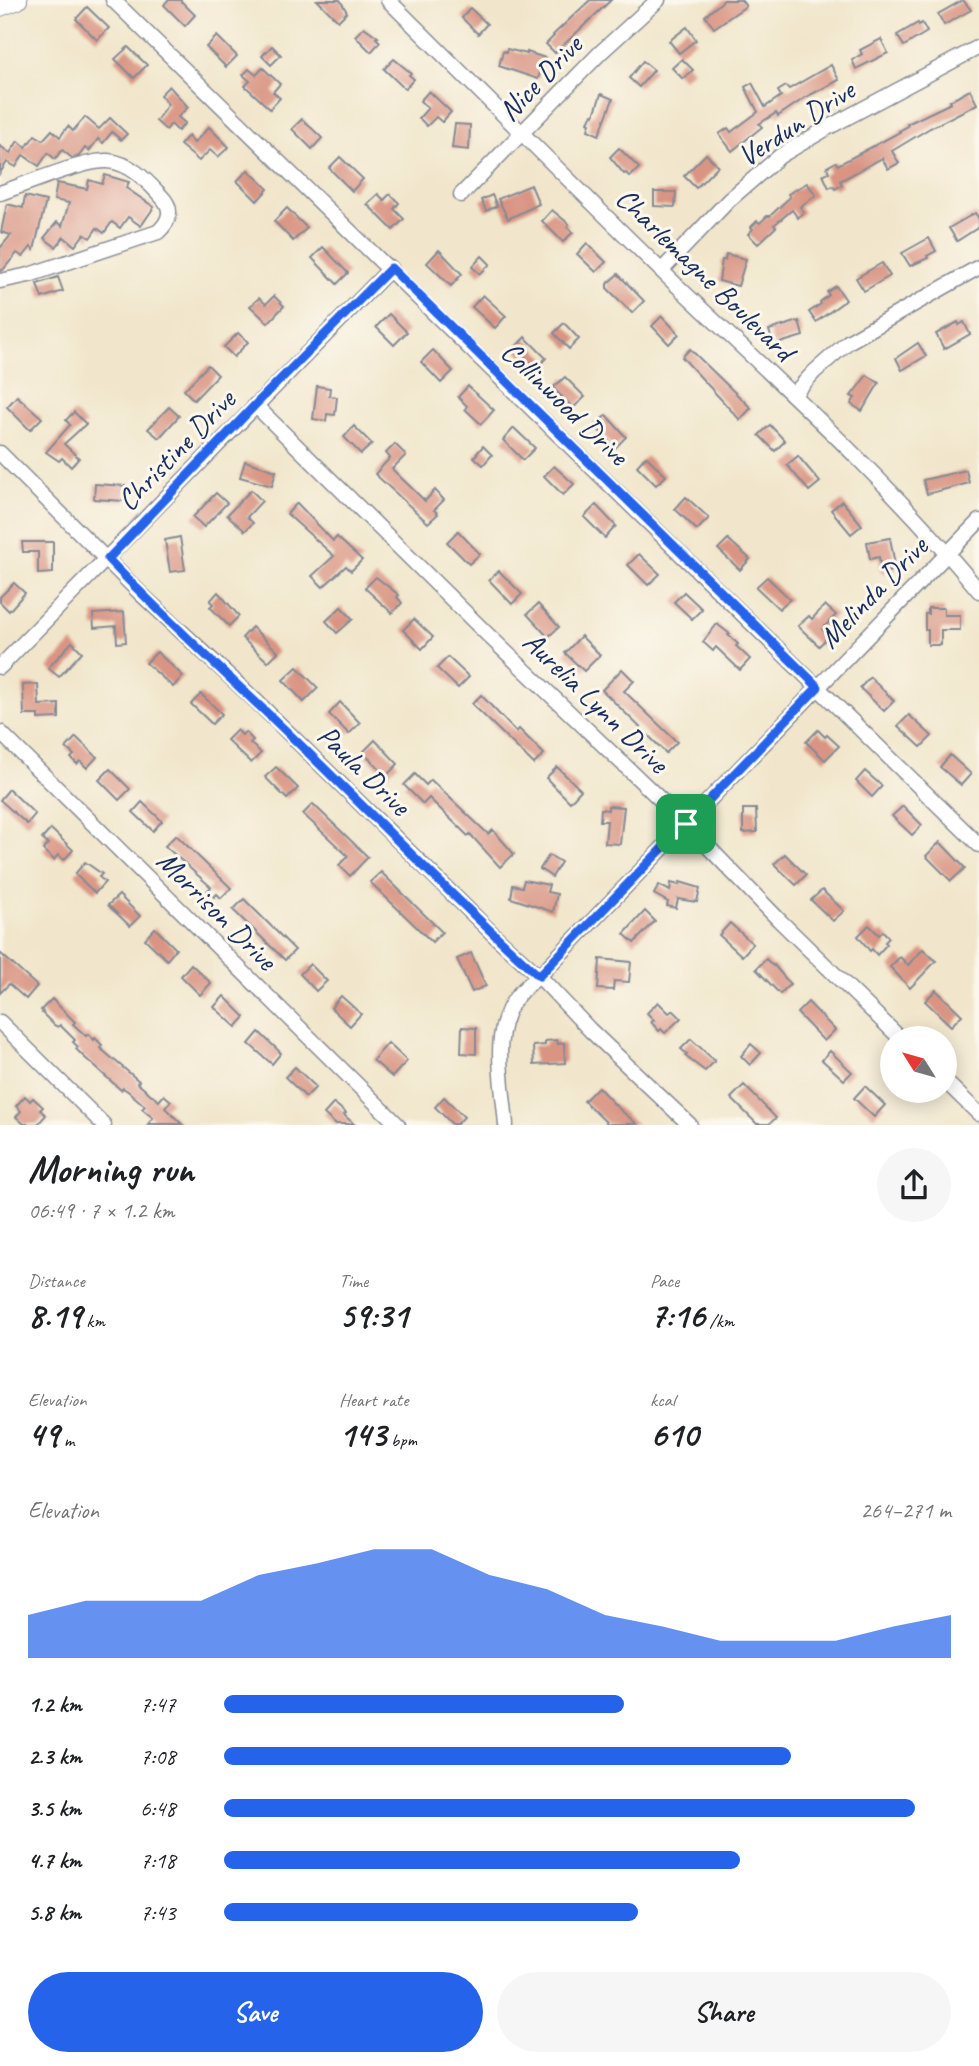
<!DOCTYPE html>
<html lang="en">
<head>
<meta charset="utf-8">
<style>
  :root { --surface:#fff; --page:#f6f6f6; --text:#202124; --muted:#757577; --accent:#2563eb }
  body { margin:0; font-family:Caveat,sans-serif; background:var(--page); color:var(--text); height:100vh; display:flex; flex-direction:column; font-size:26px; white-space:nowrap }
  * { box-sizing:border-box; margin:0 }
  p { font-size:23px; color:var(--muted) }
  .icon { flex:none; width:38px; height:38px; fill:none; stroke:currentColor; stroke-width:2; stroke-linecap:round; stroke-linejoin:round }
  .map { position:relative; height:1125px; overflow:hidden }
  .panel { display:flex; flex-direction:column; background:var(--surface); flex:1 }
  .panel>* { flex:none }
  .needle { width:46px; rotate:307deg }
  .tools { position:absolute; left:880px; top:1026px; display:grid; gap:14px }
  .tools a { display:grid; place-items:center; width:77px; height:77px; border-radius:50%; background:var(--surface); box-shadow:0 4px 18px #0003; font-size:35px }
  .pin { position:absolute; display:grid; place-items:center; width:60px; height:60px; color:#fff; margin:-30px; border-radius:14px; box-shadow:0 4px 10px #0006 }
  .round { display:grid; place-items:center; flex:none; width:74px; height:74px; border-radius:37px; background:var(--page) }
  .overview { display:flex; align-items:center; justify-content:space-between; height:119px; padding:0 28px }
  h1 { font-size:38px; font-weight:800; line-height:52px }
  .stats { display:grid; grid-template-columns:repeat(3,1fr); gap:10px; height:119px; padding:7px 28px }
  .stats div { display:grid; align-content:center }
  .stats b { font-size:35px; font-weight:800 }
  .stats small { font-size:19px; font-weight:400 }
  .stats p { font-size:19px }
  .chart { height:196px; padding:14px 28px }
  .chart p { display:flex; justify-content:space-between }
  .chart svg { width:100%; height:126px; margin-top:7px; fill:var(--accent); opacity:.7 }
  .action { display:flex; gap:14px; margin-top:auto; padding:14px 28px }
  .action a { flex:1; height:80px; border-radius:42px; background:var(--accent); color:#fff; font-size:28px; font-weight:800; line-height:80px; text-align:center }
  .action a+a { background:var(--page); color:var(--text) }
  ul { padding:0 28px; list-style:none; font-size:23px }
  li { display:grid; grid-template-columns:112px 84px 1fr; align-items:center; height:52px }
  li i { height:18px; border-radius:9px; background:var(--accent) }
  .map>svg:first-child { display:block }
</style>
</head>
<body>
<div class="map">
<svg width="979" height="1125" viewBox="0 0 979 1125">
  <rect width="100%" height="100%" fill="#fbf7ec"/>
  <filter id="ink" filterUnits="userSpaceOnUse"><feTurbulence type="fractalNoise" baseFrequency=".0143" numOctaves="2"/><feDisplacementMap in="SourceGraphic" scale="14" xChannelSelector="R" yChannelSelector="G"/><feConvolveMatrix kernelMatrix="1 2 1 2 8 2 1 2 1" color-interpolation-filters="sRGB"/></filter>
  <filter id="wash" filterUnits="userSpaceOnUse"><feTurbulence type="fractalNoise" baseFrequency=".00686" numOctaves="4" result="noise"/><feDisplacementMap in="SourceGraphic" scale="28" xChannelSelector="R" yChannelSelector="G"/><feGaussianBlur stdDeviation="1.57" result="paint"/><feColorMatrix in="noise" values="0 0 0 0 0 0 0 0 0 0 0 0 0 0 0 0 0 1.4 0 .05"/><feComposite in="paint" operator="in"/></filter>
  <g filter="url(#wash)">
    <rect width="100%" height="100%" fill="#f1e6cb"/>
    <g id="blocks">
      <g fill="#d99483">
        <polygon points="168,0 180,0 195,15 185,26 164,5"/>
        <polygon points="317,0 340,0 347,12 338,21"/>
        <polygon points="590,0 611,0 555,53 546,44 554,36 553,35"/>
        <polygon points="724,0 741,0 746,6 714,28 705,16"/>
        <polygon points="963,0 971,10 944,25 938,14"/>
        <polygon points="87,7 109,28 97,40 76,19"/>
        <polygon points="470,8 487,24 478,34 462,18"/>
        <polygon points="918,23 919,25 922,23 927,32 904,46 897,35"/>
        <polygon points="364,27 378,37 376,38 380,42 371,52 355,36"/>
        <polygon points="687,27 696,40 679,53 669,41"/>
        <polygon points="217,36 237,56 226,67 206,47"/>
        <polygon points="881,39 888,53 856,69 852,60 862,54 860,50"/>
        <polygon points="272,46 281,55 271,65 262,56"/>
        <polygon points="128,47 147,65 134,78 115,59"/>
        <polygon points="507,49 527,54 527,52 545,58 538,79 499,66 503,51 506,52"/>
        <polygon points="394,59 411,73 409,75 414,79 405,89 384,69"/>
        <polygon points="682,59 693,70 683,79 672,68"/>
        <polygon points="643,61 654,70 639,87 629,78"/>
        <polygon points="831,65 839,80 806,97 778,116 776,113 759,124 762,127 732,151 719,134 728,128 731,132 758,112 745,87 752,83 765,107 781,96 778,91 786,86 789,89"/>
        <polygon points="263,68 280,84 273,92 280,98 270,109 245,86 250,81 243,75 249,69 256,75"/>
        <polygon points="169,86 188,107 178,117 185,123 178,131 171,124 166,130 156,121 168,104 160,95"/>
        <polygon points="970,90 977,104 930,128 892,151 899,163 888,169 882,158 840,181 842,185 835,189 833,186 829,188 823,175 829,172 827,167 836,162 838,165 900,132 899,131 908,126 907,124 951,103 950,101"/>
        <polygon points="429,91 451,112 442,122 436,117 427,126 419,118 428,108 420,101"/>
        <polygon points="601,94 613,99 599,135 588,130 590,123 588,122 592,114 594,115"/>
        <polygon points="85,117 99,129 110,118 127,134 121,140 112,132 103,143 98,139 89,151 85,148 79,156 72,158 62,150 55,159 48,153 39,166 23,155 16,167 7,162 0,173 0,146 10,153 18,141 26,147 35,135 43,140 52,130 60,137 68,126 73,131"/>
        <polygon points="302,119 322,138 312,149 292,129"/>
        <polygon points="455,124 470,125 469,150 452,148"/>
        <polygon points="209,127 229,147 218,157 210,150 199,161 180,145 188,136 194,143"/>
        <polygon points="619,148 639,168 630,177 626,173 624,174 610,157"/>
        <polygon points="706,154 718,166 696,188 684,176"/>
        <polygon points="340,157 363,179 352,191 329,168"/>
        <polygon points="248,170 268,189 257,201 237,181"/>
        <polygon points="105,175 129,182 126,188 154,207 141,226 128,217 120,228 112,222 104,233 97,228 90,238 84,234 75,246 64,237 56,247 44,238 57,222 62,226 69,203 54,200 57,183 87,189 89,180 102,184"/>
        <polygon points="807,183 816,195 800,207 804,212 798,218 792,210 774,225 776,227 758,244 748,234 753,229 751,227 757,221 760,223 767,216 770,216 790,197 788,194"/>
        <polygon points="531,185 539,204 508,219 498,199"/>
        <polygon points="654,192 676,192 675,207 654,206"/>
        <polygon points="378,194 384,200 390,194 399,203 394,209 404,219 393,230 367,204"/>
        <polygon points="492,195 497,206 486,211 481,200"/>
        <polygon points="25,196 46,201 34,250 31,247 23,257 17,253 3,270 0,271 0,248 11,235 1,232 7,204 23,208"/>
        <polygon points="287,208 307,228 293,241 274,221"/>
        <polygon points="552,210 569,224 567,227 573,232 563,242 542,221"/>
        <polygon points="975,213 979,219 979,227 957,241 949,228"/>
        <polygon points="929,238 936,251 927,256 928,258 910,266 902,253"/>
        <polygon points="587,243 606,262 596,272 577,254"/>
        <polygon points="323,247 348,273 337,284 312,258"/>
        <polygon points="439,250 462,274 451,286 427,263"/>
        <polygon points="726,254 746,259 738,286 719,281 722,260 725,260"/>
        <polygon points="482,256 490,264 480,274 472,267"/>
        <polygon points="882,263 890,276 864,291 856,278"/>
        <polygon points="618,274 644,301 632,313 607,288 607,284"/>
        <polygon points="58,277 63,291 42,298 37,284"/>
        <polygon points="836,286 846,300 816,322 809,312 821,304 820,302 829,295 827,292"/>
        <polygon points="483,295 506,316 495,328 472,307"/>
        <polygon points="274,296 284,306 268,323 250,306 259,298 266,304"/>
        <polygon points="389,314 407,332 394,345 376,327"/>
        <polygon points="662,316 679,334 669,344 652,326"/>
        <polygon points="799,321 803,336 773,345 769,330"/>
        <polygon points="958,322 959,325 964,322 970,334 944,349 936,334"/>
        <polygon points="564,323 579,339 569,349 554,333"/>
        <polygon points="238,333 248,342 234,357 224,347"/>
        <polygon points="525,337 546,358 536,369 515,348"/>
        <polygon points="918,343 926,356 902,370 896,358"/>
        <polygon points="690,349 751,408 740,420 682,357"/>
        <polygon points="433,350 453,371 441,383 421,362"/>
        <polygon points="208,365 218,375 194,400 184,390"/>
        <polygon points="867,375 879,383 862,411 851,404 855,398 851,396"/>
        <polygon points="565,377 585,397 573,408 553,388"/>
        <polygon points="317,386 330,388 329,396 337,397 335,415 327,414 326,421 313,419"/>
        <polygon points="468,386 494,410 481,424 465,409 467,406 458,397"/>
        <polygon points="17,396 42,418 30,430 7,407"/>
        <polygon points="169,407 179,416 159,438 148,429"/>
        <polygon points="74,412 86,424 64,444 79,458 71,467 62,458 59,461 46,452 70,425 66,420"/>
        <polygon points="606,415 626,437 615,448 595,426"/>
        <polygon points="770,425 785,441 775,451 759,435"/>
        <polygon points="354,426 372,444 361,454 344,437"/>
        <polygon points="514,428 535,448 523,460 503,440"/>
        <polygon points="395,444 406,455 392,469 425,501 435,490 444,500 434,510 438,514 428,523 375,474 390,458 386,453"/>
        <polygon points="483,446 492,455 483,465 474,457"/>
        <polygon points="646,456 666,476 656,485 637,466"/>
        <polygon points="798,456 820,482 809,491 787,465"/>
        <polygon points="245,461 276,471 272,486 240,477"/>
        <polygon points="554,466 574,484 563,495 544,476"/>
        <polygon points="966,470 969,483 927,494 923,480"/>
        <polygon points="95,484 126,486 125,501 94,499"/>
        <polygon points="251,490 262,501 247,517 253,523 245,531 227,515"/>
        <polygon points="216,493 227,503 204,527 193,517"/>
        <polygon points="686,497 709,518 697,530 675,509"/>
        <polygon points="842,501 862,525 851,534 831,510"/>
        <polygon points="297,503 333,541 337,537 362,560 351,571 346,566 323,587 312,576 334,556 287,514"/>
        <polygon points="596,505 616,526 605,538 584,517"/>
        <polygon points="458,531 480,554 469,564 447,542"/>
        <polygon points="180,537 185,570 170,572 165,540"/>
        <polygon points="890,538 896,570 881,573 879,557 870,559 867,542"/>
        <polygon points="728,539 750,559 740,570 718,549"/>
        <polygon points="22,542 53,542 53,573 38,574 38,552 23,552"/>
        <polygon points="639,554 660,574 648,585 628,565"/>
        <polygon points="499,571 522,594 512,604 489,580"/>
        <polygon points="376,577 399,595 397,597 402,603 392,613 365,588"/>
        <polygon points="767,577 790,599 779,609 756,587"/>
        <polygon points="14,583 25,593 9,611 0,602 0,597"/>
        <polygon points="218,592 239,616 229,626 210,607 213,604 210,601"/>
        <polygon points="684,592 702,609 692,619 674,602"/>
        <polygon points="538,604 559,627 548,637 527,614"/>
        <polygon points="825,605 836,615 822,629 829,636 819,646 798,626 809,616 812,619"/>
        <polygon points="341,607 353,619 337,633 326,621"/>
        <polygon points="928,608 944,608 944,615 960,615 960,630 941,630 941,645 928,645 928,630 925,630 925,614 928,614"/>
        <polygon points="124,612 126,642 117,643 116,626 94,628 93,614"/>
        <polygon points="414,619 433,637 422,649 403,630"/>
        <polygon points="717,624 730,634 728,635 738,644 736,646 750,659 740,670 716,647 713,651 703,642"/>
        <polygon points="252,627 278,652 268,662 242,638"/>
        <polygon points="581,636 600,655 584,671 565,653"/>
        <polygon points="72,642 82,652 59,677 48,668"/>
        <polygon points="157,652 183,676 173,687 146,663"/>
        <polygon points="448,657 469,677 458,688 437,668"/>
        <polygon points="297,667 318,688 304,702 283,680"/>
        <polygon points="622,669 634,681 624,691 677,742 666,753 602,690"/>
        <polygon points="870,677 894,701 884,711 860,688"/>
        <polygon points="38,684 39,705 59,704 59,718 38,719 38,715 24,715 23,685"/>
        <polygon points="201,694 222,714 212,724 191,704"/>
        <polygon points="481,695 516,732 519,729 544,754 534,764 472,704"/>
        <polygon points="340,702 360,723 349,734 329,714"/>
        <polygon points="909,715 932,736 921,747 898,726"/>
        <polygon points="237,730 242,735 245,732 253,740 250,743 261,753 251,763 227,740"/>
        <polygon points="818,730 825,737 827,735 839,746 825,760 806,742"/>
        <polygon points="76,737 97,757 87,768 80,761 77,764 71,758 74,755 66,748"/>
        <polygon points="375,740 398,764 386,776 363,752"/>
        <polygon points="950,755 971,774 961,785 940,767"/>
        <polygon points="276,767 298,788 287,799 265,777"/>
        <polygon points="557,767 581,790 570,802 546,778"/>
        <polygon points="110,769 130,789 119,800 99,780"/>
        <polygon points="865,771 882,786 872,797 856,781"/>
        <polygon points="415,774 426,785 431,780 488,834 493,830 514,854 500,867 470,834 468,836 429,798 423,804 404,785"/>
        <polygon points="9,789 35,814 27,824 0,800"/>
        <polygon points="142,802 162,821 153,831 133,812"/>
        <polygon points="313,804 368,857 350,876 339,865 348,856 303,814"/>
        <polygon points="608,806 624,807 620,844 605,843 607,821 600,821 601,809 608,810"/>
        <polygon points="903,806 922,825 912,835 892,816"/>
        <polygon points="743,809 756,809 757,832 743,833"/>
        <polygon points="51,829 73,850 64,860 58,855 54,860 43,850 48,844 42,839"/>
        <polygon points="176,835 231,888 221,898 217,894 214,897 207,891 211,887 165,846"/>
        <polygon points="940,842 965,868 951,881 926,856"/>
        <polygon points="785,854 806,875 796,885 774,864"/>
        <polygon points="549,855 561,862 552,877 540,869"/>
        <polygon points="85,862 102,874 99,877 105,882 95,893 75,874"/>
        <polygon points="381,872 442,932 432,942 370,882"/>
        <polygon points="524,880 549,885 547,892 557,894 553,912 511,898 513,885 522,887"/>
        <polygon points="680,882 700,888 697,902 678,899 676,908 667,906 668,902 654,894 659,885 670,891 671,883 679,885"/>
        <polygon points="822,890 844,911 833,921 811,900"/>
        <polygon points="119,895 140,916 130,926 108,905"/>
        <polygon points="244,899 295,950 285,960 233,910"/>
        <polygon points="645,911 655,921 634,943 624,934"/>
        <polygon points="730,923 753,944 742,956 719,935"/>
        <polygon points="869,925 879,935 883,931 889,938 885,942 887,944 877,955 872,949 870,951 858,936"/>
        <polygon points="155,928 176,949 167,960 145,939"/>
        <polygon points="923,949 936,961 910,988 890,967 900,957 908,965"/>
        <polygon points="0,953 37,986 26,999 9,984 0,993"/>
        <polygon points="471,953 486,986 472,992 457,959"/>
        <polygon points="600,959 631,962 629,982 614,981 613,990 598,989"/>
        <polygon points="766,959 773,966 774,965 790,984 780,994 756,969"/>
        <polygon points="191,964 211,983 200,995 181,976"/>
        <polygon points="310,964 327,981 316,991 300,974"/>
        <polygon points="936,990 962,1015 951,1026 925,1001"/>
        <polygon points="224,996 245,1017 236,1027 214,1007"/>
        <polygon points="341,996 361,1014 350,1026 331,1008"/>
        <polygon points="52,999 75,1022 73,1024 86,1036 88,1034 94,1040 95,1038 102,1045 100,1048 139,1081 137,1083 159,1101 164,1095 171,1101 165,1108 182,1124 148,1124 153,1118 142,1109 145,1106 129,1092 123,1088 121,1090 83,1056 76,1049 78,1047 73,1042 75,1040 60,1025 58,1027 54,1025 42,1013 43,1012 41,1010"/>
        <polygon points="658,1002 669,1013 673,1010 681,1018 665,1033 661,1029 659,1031 651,1022 654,1020 647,1013"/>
        <polygon points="808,1002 835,1030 824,1041 797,1013"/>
        <polygon points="462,1027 476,1028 476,1054 461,1053"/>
        <polygon points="259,1032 281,1053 272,1064 249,1044"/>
        <polygon points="691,1039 715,1061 705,1071 685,1056 687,1054 681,1049"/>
        <polygon points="557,1040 558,1044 564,1043 565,1063 534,1065 533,1046 545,1045 545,1041"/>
        <polygon points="388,1043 407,1061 392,1077 373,1060"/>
        <polygon points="751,1044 761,1053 750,1065 741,1056"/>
        <polygon points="830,1051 852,1072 844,1080 822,1060"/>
        <polygon points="295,1067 316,1087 306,1097 285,1077"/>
        <polygon points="744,1085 776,1118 769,1124 757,1124 731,1098"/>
        <polygon points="865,1086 885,1105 874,1117 854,1098"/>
        <polygon points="598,1087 617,1107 637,1124 608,1124 584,1101"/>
        <polygon points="25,1096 30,1101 33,1098 43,1107 40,1110 46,1115 38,1124 24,1124 16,1117 21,1111 16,1106"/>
        <polygon points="444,1097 464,1117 457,1124 452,1124 435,1107"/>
        <polygon points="334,1103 346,1113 344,1115 354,1124 335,1124 324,1114"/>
      </g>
    </g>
  </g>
  <g filter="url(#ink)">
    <use href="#blocks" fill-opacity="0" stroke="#868a94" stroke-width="2"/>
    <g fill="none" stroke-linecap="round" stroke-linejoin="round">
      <g stroke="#868a94" stroke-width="17">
        <g id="minor">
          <polyline points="113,0 979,845"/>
          <path d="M388,0C482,93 575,187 670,279C776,380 886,477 979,591"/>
          <path d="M0,193C24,185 86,159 108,161C131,163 147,181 161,196C174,209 170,221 158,232L29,275L0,281"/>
          <polyline points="461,195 600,53 658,0"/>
          <polyline points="662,270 729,200 780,156 829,127 979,47"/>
          <polyline points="793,395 814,372 848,342 979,267"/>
          <polyline points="255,405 488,635 686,824 779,920 900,1038"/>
          <polyline points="0,453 141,594 256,701 494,935 539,976 590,1030 690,1125"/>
          <polyline points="0,667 391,268"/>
          <polyline points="0,732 398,1125"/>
          <polyline points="0,1022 104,1125"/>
          <polyline points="945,1081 979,1114"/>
          <path d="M506,1125C503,1082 489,1031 518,995C524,988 532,982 539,976L979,521"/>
        </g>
      </g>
      <g stroke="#868a94" stroke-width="20">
        <polyline id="major" points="0,7 18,0"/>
      </g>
      <use href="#minor" stroke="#fff" stroke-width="14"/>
      <use href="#major" stroke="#fff" stroke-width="18"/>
    </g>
  </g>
  <g fill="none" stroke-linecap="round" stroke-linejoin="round" filter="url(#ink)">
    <g stroke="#fff" stroke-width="14">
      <path id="route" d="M391,268L818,687L539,976C454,899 374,816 291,736C230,677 167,621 108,559L255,405Z"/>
    </g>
    <use href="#route" stroke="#2563eb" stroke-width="9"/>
  </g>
  <g text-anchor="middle" stroke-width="6" stroke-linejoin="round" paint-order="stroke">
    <g font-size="30" fill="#1b2f5e" stroke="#fbf7ec">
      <text transform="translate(540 78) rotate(-46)" y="10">Nice Drive</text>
      <text transform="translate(796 123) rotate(-33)" y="10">Verdun Drive</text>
      <text transform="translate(705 274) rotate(44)" y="10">Charlemagne Boulevard</text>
      <text transform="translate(565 403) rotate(44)" y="10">Collinwood Drive</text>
      <text transform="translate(176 450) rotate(-46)" y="10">Christine Drive</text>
      <text transform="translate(873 592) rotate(-46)" y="10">Melinda Drive</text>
      <text transform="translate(596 702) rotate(44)" y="10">Aurelia Lynn Drive</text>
      <text transform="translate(364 770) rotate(44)" y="10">Paula Drive</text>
      <text transform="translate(217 910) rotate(45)" y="10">Morrison Drive</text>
    </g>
  </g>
</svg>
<div class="tools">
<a><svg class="needle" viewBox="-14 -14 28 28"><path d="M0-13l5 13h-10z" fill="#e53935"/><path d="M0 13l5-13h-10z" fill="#757577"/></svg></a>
</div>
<div class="pin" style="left:686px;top:824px;background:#1e9e55"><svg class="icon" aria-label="arrive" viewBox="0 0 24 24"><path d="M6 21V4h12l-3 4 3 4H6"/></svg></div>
</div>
<section class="panel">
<div class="overview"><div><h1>Morning run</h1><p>06:49 · 7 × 1.2 km</p></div><a class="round"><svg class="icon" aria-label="share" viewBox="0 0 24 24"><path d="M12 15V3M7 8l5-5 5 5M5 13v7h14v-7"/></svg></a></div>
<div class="stats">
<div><p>Distance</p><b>8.19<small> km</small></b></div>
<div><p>Time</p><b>59:31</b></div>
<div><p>Pace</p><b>7:16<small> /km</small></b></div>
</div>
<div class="stats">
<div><p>Elevation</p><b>49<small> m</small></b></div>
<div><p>Heart rate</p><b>143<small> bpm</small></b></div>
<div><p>kcal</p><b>610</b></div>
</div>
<div class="chart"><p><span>Elevation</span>264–271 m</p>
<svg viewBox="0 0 160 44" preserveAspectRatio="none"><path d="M0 44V29L10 24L20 24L30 24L40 15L50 11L60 6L70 6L80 15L90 20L100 29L110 33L120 38L130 38L140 38L150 33L160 29V44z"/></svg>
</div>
<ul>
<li><b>1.2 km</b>7:47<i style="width:55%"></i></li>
<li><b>2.3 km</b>7:08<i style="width:78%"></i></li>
<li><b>3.5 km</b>6:48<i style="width:95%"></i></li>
<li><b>4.7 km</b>7:18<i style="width:71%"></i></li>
<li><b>5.8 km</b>7:43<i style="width:57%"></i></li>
</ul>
<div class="action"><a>Save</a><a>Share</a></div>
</section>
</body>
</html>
